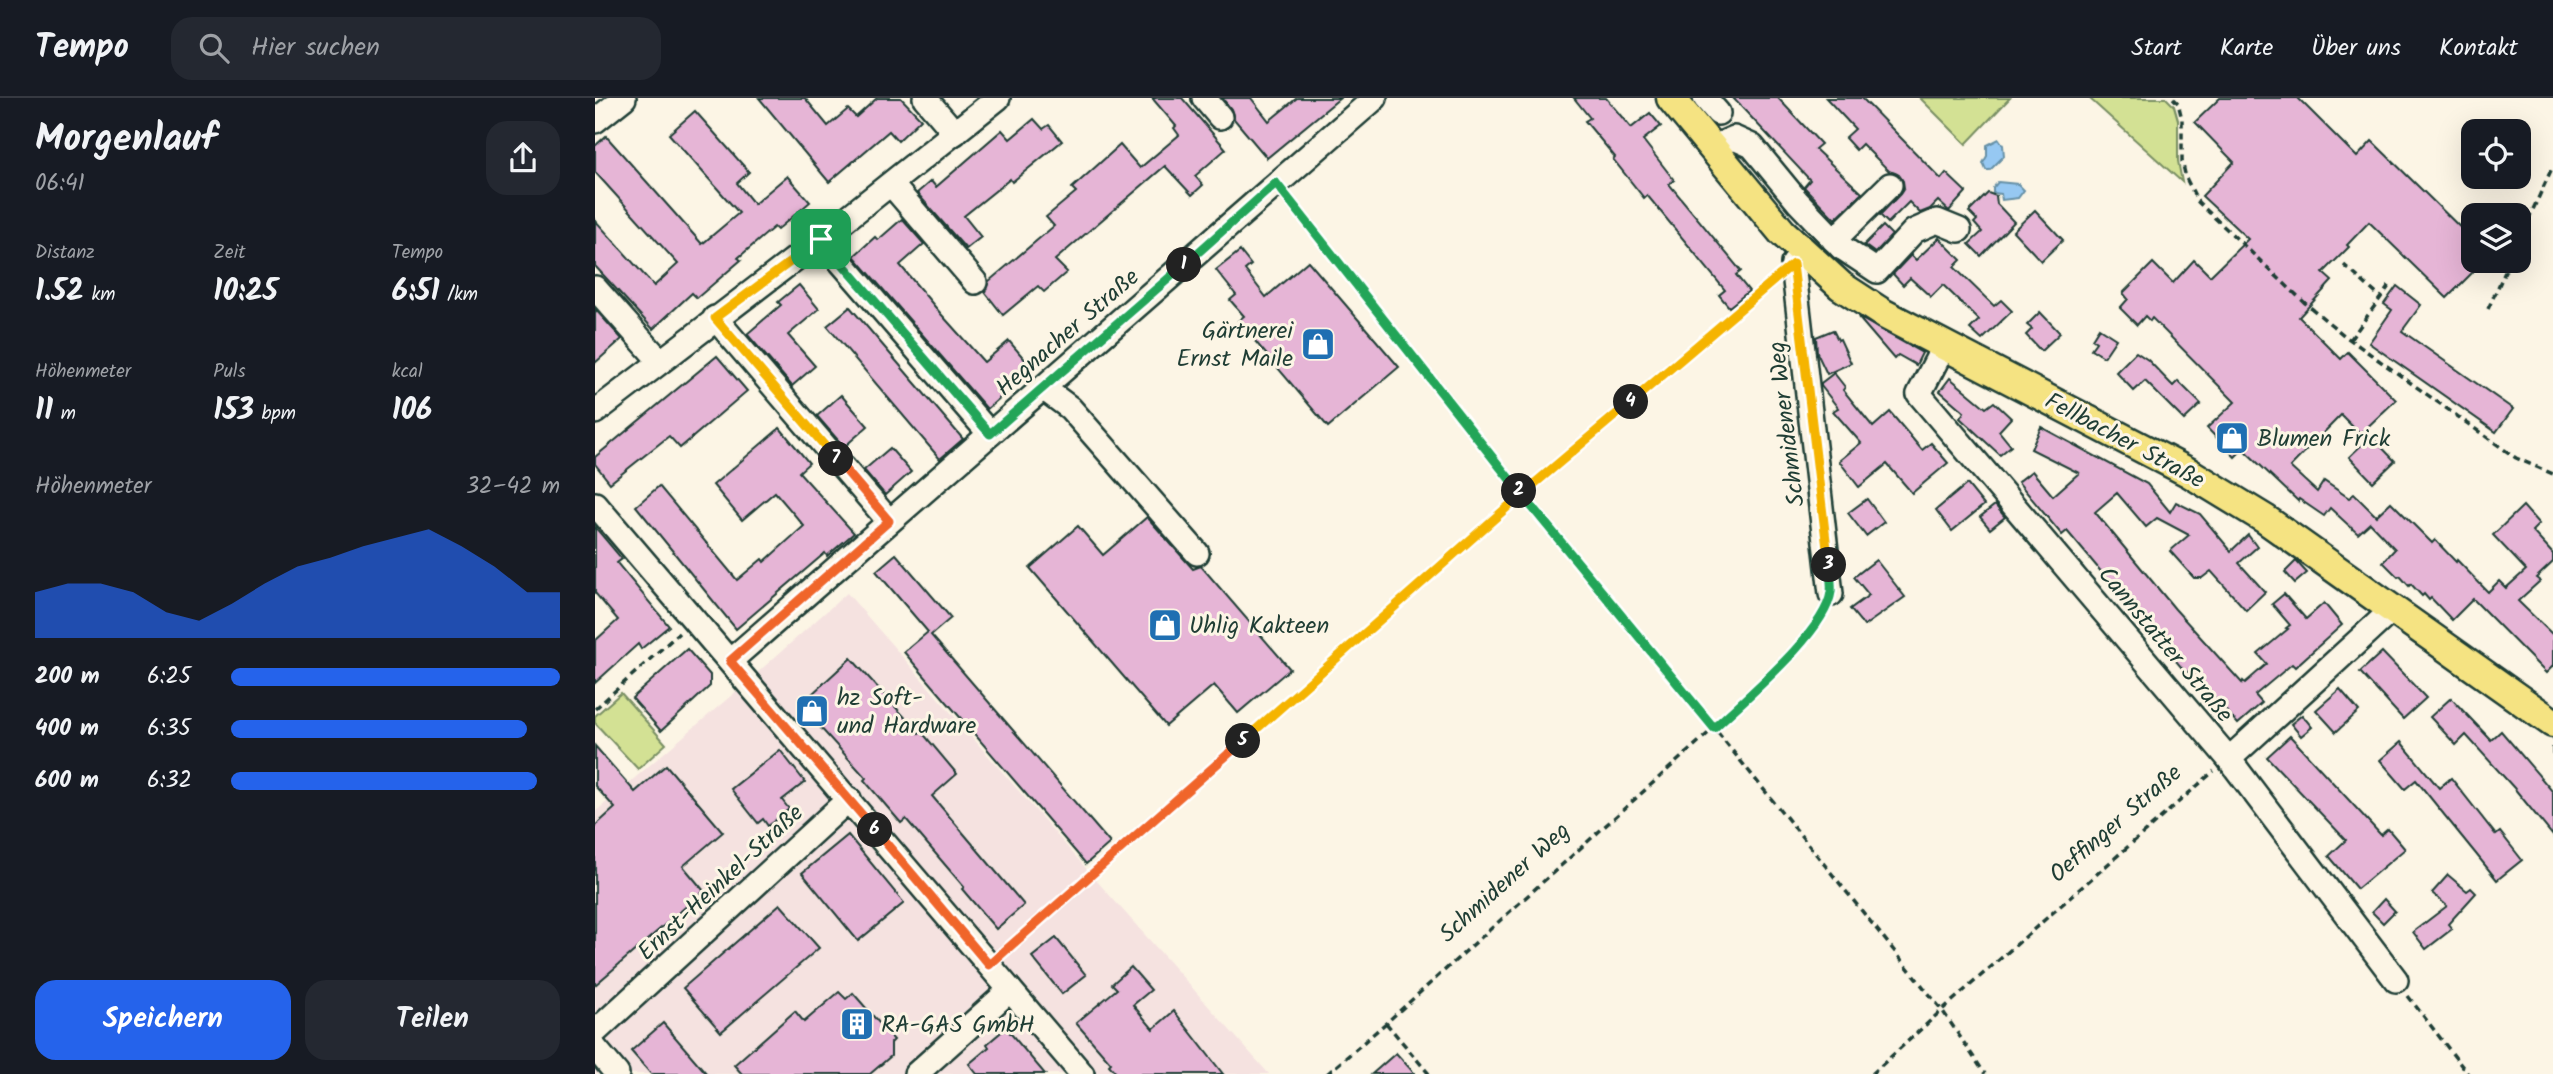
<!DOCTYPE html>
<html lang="de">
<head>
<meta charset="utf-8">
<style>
  :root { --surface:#171b24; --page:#242831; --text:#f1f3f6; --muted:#9ea1a6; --line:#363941; --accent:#2563eb }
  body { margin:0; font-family:Kalam,sans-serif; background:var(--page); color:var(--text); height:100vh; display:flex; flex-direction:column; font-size:26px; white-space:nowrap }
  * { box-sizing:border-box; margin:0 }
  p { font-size:23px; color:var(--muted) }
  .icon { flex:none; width:38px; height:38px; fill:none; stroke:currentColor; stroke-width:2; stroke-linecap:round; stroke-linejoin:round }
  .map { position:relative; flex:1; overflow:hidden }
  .drawer { display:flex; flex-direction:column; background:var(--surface); width:595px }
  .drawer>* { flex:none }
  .controls { position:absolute; left:1866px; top:21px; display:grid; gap:14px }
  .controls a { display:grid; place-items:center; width:70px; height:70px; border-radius:14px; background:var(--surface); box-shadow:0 7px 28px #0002; font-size:35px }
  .pin { position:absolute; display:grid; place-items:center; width:60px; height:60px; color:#fff; margin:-30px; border-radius:14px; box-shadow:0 4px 10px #0006 }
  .km { position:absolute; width:35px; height:35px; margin:-18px; border-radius:50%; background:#222; color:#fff; font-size:19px; line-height:35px; text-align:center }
  .round { display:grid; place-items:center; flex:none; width:74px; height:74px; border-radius:21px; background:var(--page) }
  .overview { display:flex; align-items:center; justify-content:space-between; height:119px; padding:0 35px }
  h1 { font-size:38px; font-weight:700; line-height:52px }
  .figures { display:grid; grid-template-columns:repeat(3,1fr); gap:10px; height:119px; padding:7px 35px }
  .figures div { display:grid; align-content:center }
  .figures b { font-size:30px; font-weight:700 }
  .figures small { font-size:19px; font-weight:400 }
  .figures p { font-size:19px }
  .chart { height:196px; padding:14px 35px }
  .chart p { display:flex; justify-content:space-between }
  .chart svg { width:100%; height:126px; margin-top:7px; fill:var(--accent); opacity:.7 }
  .action { display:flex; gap:14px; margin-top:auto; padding:14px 35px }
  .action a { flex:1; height:80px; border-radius:21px; background:var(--accent); color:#fff; font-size:28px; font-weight:700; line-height:80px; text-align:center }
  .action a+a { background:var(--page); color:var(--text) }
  ul { padding:0 35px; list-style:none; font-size:23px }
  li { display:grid; grid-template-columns:112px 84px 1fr; align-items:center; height:52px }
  li i { height:18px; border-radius:9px; background:var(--accent) }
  header { display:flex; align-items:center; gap:42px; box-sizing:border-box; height:98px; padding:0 35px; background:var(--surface); border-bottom:2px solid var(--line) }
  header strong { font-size:33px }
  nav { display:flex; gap:38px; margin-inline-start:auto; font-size:24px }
  .search { width:490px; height:63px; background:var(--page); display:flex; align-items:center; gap:18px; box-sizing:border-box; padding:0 24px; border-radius:21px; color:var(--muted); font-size:26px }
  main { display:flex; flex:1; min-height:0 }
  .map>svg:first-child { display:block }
</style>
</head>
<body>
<header>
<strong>Tempo</strong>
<div class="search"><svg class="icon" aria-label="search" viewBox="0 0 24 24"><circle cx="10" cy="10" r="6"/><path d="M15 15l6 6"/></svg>Hier suchen</div>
<nav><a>Start</a><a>Karte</a><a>Über uns</a><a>Kontakt</a></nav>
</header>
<main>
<section class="drawer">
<div class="overview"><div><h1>Morgenlauf</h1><p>06:41</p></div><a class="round"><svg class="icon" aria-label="share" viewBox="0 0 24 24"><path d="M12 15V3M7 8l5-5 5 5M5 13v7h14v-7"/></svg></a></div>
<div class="figures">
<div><p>Distanz</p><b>1.52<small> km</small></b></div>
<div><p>Zeit</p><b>10:25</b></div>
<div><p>Tempo</p><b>6:51<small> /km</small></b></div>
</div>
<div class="figures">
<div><p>Höhenmeter</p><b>11<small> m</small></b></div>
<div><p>Puls</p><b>153<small> bpm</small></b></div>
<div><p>kcal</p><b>106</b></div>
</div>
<div class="chart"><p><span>Höhenmeter</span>32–42 m</p>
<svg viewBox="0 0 160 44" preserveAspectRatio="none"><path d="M0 44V28L10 25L20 25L30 28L40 35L50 38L60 32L70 25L80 19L90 16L100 12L110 9L120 6L130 12L140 19L150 28L160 28V44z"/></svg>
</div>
<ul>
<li><b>200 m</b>6:25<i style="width:100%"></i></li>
<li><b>400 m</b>6:35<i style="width:90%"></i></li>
<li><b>600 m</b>6:32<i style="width:93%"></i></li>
</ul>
<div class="action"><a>Speichern</a><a>Teilen</a></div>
</section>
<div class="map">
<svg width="1958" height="976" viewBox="0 0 1958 976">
  <rect width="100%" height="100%" fill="#fcf5e5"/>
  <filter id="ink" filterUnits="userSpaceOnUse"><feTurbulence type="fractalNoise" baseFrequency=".0143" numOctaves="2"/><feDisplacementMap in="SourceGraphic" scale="14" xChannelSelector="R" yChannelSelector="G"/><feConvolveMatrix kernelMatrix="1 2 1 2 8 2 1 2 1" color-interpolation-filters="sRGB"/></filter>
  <g filter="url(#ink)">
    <polygon fill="#f5e2e0" points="252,495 501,782 674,976 0,976 0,714 151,585"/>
    <g fill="#d3e194" stroke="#798f64" stroke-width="2">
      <polygon points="1325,0 1415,0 1371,46"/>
      <polygon points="1494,0 1571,0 1579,8 1583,22 1583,63 1587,84"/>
      <polygon points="26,595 71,646 43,671 0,625 0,618"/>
    </g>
    <g fill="#96c8f2" stroke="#6690a6" stroke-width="2">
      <polygon points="1404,41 1408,47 1409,58 1395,72 1391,72 1388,65 1392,58 1392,47"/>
      <polygon points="1403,84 1423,86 1429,92 1423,100 1407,102 1406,96 1398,95 1398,90"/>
    </g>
    <g fill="#e6b5d6" stroke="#1f3d34" stroke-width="2">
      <polygon points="164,0 210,0 233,28 253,11 261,19 282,0 306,0 326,21 303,43 294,33 234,84"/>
      <polygon points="557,0 587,0 631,51 600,78 608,87 597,97 570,68 460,162 472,174 449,194 443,188 408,217 390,194 394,183 459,128 451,119 481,94 477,90 525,47 545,70 584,37 579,30 581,28"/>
      <polygon points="627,0 656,0 674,23 702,0 745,0 672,60 639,21 636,11"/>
      <polygon points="979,0 1011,0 1036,30 1055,15 1066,28 1048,42 1079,82 1074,86 1146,173 1141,177 1154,193 1134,209 1124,197 1130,192 1052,97 1049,100 1018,61 1020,59 990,23 995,20"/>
      <polygon points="1138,0 1183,0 1226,46 1220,51 1267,95 1240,121 1209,89 1215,82"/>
      <polygon points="1231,0 1267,0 1346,81 1351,75 1371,94 1354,113 1343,103 1335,111 1325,115 1314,104 1293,125 1285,117 1305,96 1309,90 1308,83 1304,77 1294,73 1267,46 1261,52 1250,40 1260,31"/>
      <polygon points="1625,0 1703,0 1762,59 1777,43 1878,142 1878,163 1889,163 1852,200 1774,124 1752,147 1754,149 1728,175 1737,183 1704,219 1746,261 1753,254 1801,302 1765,336 1746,317 1695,369 1722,394 1729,383 1754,400 1759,396 1781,418 1796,404 1837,445 1840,442 1861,464 1862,462 1893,494 1904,483 1911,490 1931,472 1898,437 1928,408 1944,426 1937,433 1958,456 1958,464 1941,480 1945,483 1923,503 1958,537 1958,568 1951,575 1878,501 1857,522 1836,500 1834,502 1829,496 1827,498 1816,486 1814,488 1805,478 1803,479 1788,464 1800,451 1775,425 1763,436 1735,410 1729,418 1704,401 1703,403 1648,351 1640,359 1612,330 1640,304 1557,220 1555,223 1550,218 1542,227 1525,210 1533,201 1528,195 1558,165 1578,185 1599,162 1615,178 1653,141 1607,98 1639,64 1600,24"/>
      <polygon points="100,13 154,74 142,85 159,106 192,78 215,104 182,132 179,129 143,160 146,162 102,200 97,195 58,231 0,168 0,122 59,188 83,166 0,74 0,48 11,38 107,146 144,115 74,36"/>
      <polygon points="439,21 448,31 454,27 467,43 417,84 415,81 369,118 386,139 371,151 322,95 336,83 341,89 407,32 415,41"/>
      <polygon points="1393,95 1401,98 1402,106 1419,124 1386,158 1374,146 1387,134 1379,125 1382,122 1374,114"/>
      <polygon points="1440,112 1468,142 1446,163 1418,133"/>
      <polygon points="307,121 329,146 305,167 346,216 389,264 414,243 438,271 392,311 259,158 280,139 283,142"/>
      <polygon points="1288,128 1297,137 1280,155 1269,147"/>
      <polygon points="1344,140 1366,162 1359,169 1399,208 1406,202 1417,213 1387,242 1375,231 1384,222 1348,187 1336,199 1315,180 1308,187 1298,176 1316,157 1321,162"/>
      <polygon points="645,153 656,167 650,172 671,199 713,163 804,269 733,329 643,223 649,218 635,202 641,197 621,172"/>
      <polygon points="204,187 224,211 193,237 220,268 197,288 152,236 186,207 183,204"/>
      <polygon points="1802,188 1826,207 1807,233 1918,311 1901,334 1774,245 1797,212 1789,206"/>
      <polygon points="255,209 368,341 345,361 232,228"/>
      <polygon points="0,211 27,241 0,265"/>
      <polygon points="1445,214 1465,235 1446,253 1431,237 1437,231 1432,227"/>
      <polygon points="1263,219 1327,255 1321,267 1303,257 1299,261"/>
      <polygon points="1504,230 1521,241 1509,259 1496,251 1501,244 1497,241"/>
      <polygon points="1238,232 1243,242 1245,241 1256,265 1232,276 1222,255 1221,239"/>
      <polygon points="1541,254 1553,262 1578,288 1583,283 1606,306 1589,322 1550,283 1539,293 1521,274"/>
      <polygon points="122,258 152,293 85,350 74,338 15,385 0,366 0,359"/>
      <polygon points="1239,275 1250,289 1248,292 1278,329 1295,314 1327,352 1336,345 1353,365 1317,395 1292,366 1264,389 1244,363 1266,345 1238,313 1243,310 1226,288 1226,285"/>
      <polygon points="1355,280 1391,310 1399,304 1416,320 1404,333 1416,348 1405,357 1365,320 1369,314 1345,293"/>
      <polygon points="246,297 273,328 249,349 222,318"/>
      <polygon points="1446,329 1552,386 1575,414 1581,404 1605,416 1636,453 1653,437 1662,449 1644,465 1670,494 1651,512 1616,473 1607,480 1599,480 1575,453 1594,437 1562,420 1551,429 1522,395 1500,414 1580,511 1647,585 1648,583 1650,585 1672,566 1663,556 1693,531 1691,530 1695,527 1677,506 1689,496 1711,521 1729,505 1747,527 1700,569 1697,566 1660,597 1667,605 1643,626 1595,572 1591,575 1472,433 1467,437 1423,384 1437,373 1458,398 1484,375 1436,351"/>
      <polygon points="185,330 214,365 204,374 259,435 232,458 230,455 141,531 41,408 64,388 142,482 167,461 169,464 209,428 180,394 147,422 118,387"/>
      <polygon points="1776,338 1800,363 1778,384 1754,359"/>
      <polygon points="295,350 316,374 290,397 269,372"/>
      <polygon points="1372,386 1389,407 1357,433 1341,412"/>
      <polygon points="1272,401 1289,424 1271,438 1253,415"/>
      <polygon points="1400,407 1410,419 1395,431 1385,419"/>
      <polygon points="552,419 598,471 606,468 695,571 643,615 619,587 571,628 435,470 483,428 508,457"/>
      <polygon points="0,429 27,461 22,465 74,528 46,551 43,546 0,585 0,543 23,522 0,495"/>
      <polygon points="301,456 356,520 336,537 515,745 491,766 309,554 333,534 281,473"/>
      <polygon points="1281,462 1310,499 1269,528 1255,511 1274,497 1259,479"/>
      <polygon points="1701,463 1712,475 1700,485 1690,474"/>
      <polygon points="92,551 115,577 115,588 66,633 37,600"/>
      <polygon points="1787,554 1831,600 1808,621 1765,574"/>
      <polygon points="256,560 324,635 326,633 362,676 337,698 429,807 401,831 367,791 369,789 311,721 306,725 269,682 271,680 205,607"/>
      <polygon points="1745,591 1764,613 1741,634 1721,612"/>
      <polygon points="1856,600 1896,642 1906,633 1958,694 1958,738 1919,690 1871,637 1861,647 1835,619"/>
      <polygon points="1707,617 1717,629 1706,638 1696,626"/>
      <polygon points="1695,638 1786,737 1793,731 1810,751 1762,791 1734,758 1751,742 1672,659"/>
      <polygon points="1806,644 1844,690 1856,680 1901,737 1905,734 1927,762 1902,782 1821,682 1810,691 1785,662"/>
      <polygon points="0,648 40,694 71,667 128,734 88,768 109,793 0,887 0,728 20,710 0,688"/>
      <polygon points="185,652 210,684 187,702 194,711 173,728 168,721 163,725 136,691"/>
      <polygon points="253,737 309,805 263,843 207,775"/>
      <polygon points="1853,777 1872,793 1876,790 1881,795 1853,826 1857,831 1831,851 1818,834 1852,808 1837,795"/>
      <polygon points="1789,801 1800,813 1788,825 1777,814"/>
      <polygon points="185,806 224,850 126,934 88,890"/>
      <polygon points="461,840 491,877 467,896 437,859"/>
      <polygon points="536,869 556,892 538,907 558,931 579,913 628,976 522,976 514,967 516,965 481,925 522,891 517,886"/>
      <polygon points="244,894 251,901 258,895 299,942 296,945 296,958 275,976 147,976 139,967 200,913 209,924"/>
      <polygon points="68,925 112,976 56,976 36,953"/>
      <polygon points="411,930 450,976 382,976 374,966 394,949 392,946"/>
      <polygon points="801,955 820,976 777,976"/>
    </g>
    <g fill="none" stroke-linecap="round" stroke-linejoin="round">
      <g stroke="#1f3d34" stroke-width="28">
        <g id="minor">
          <polyline points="330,0 360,35"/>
          <polyline points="609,0 625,19"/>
          <polyline points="1110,0 1123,15"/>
          <polyline points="0,23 29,0"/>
          <polyline points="1116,50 1139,40 1157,48 1203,104 1247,150"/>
          <polyline points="296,86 380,184"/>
          <polyline points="226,141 395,336"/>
          <polyline points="1239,142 1295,87"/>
          <polyline points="1246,149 1282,173 1319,133 1342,123 1364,132"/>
          <polyline points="1208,155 1198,166 1236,496"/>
          <polyline points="0,190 65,263"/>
          <polyline points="120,220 294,423"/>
          <polyline points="1349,248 1324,296 1634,661 1801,882"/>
          <polyline points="448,290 475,310 602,455"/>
          <polyline points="0,314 226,141 403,0"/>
          <polyline points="0,406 487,976"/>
          <polyline points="135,563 780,0"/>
          <polyline points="1634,661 1797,512"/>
          <polyline points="0,934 254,701"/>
          <polyline points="0,950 22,976"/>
          <polyline points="321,976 415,892"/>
        </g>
      </g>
      <g stroke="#1f3d34" stroke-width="33">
        <polyline id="major" points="1076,0 1187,134 1246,188 1289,216 1593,374 1670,421 1958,625"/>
      </g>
      <g stroke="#1f3d34" stroke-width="3.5" stroke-dasharray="7 5" stroke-linecap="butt">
        <polyline points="1578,0 1583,5 1587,21 1587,63 1591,80 1603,104 1710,205 1750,238 1921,360 1958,376"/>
        <polyline points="694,101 926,397 1119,630 1347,912 1390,976"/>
        <polyline points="1923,144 1958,68"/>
        <polyline points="1749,167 1786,200"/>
        <polyline points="1893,211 1915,163"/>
        <polyline points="1755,242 1797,184"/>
        <polyline points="0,611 84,535"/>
        <polyline points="1958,649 1958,656"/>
        <polyline points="408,855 926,397 1180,181"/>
        <polyline points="1813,898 1873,976"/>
        <polyline points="791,925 834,976"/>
        <polyline points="732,976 791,925 1119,630 1202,550 1221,528 1228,514"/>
        <polyline points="1277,976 1347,912 1619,673"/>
      </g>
      <use href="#minor" stroke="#fcf5e5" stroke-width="23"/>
      <use href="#major" stroke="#f5e382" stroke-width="28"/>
    </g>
  </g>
  <g fill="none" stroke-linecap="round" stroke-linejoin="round" filter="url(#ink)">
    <g stroke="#fff" stroke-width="14">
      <polyline id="split-1" points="226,141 395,336 589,167"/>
    </g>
    <g stroke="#fff" stroke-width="14">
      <polyline id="split-2" points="589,167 681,85 924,393"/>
    </g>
    <g stroke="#fff" stroke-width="14">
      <path id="split-3" d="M924,393L1119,630C1149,601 1231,534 1236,494C1237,486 1235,475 1234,467"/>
    </g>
    <g stroke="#fff" stroke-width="14">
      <polyline id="split-4" points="1036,304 1198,166 1234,467"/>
    </g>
    <g stroke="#fff" stroke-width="14">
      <polyline id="split-5" points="648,643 926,397 1036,304"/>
    </g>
    <g stroke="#fff" stroke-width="14">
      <polyline id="split-6" points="280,732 394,867 648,643"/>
    </g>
    <g stroke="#fff" stroke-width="14">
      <polyline id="split-7" points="241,361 294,423 135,563 280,732"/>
    </g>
    <g stroke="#fff" stroke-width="14">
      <polyline id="split-8" points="226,141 120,220 241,361"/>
    </g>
    <use href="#split-1" stroke="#22a559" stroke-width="9"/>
    <use href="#split-2" stroke="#22a559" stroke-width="9"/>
    <use href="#split-3" stroke="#22a559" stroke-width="9"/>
    <use href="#split-4" stroke="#f5b400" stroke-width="9"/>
    <use href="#split-5" stroke="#f5b400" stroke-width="9"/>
    <use href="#split-6" stroke="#f0652b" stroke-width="9"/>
    <use href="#split-7" stroke="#f0652b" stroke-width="9"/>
    <use href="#split-8" stroke="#f5b400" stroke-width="9"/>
  </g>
  <defs>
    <g id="shop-square" transform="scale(1.75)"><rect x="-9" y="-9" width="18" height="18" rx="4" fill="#1f6fb2" stroke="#fcf5e5"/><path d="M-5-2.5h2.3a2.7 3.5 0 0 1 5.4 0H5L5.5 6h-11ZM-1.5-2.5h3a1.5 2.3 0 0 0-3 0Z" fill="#fff"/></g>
    <g id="building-square" transform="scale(1.75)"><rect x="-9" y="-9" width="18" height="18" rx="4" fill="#1f6fb2" stroke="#fcf5e5"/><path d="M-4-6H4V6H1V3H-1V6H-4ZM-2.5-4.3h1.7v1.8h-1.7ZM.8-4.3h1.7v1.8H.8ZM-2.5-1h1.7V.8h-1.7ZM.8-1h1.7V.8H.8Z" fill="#fff"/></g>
  </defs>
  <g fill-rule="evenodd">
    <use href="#shop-square" x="723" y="246"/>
    <use href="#shop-square" x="1637" y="340"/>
    <use href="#shop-square" x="570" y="527"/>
    <use href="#shop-square" x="217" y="613"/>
    <use href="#building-square" x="262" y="926"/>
  </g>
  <g text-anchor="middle" stroke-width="6" stroke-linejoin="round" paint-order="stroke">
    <g font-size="24" fill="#1f3d34" stroke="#fcf5e5" text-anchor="start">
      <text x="698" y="240" text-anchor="end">Gärtnerei<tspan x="698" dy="28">Ernst Maile</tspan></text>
      <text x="1662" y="348">Blumen Frick</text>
      <text x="594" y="535">Uhlig Kakteen</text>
      <text x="242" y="607">hz Soft-<tspan x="242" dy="28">und Hardware</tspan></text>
      <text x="286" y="934">RA-GAS GmbH</text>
    </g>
    <g font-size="24" fill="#1f3d34" stroke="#fcf5e5">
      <text transform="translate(472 234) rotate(-41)" y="8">Hegnacher Straße</text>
      <text transform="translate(1191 326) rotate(-97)" y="8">Schmidener Weg</text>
      <text transform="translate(1530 342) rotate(28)" y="8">Fellbacher Straße</text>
      <text transform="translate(1571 546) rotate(50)" y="8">Cannstatter Straße</text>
      <text transform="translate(1520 725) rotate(-41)" y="8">Oeffinger Straße</text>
      <text transform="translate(125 784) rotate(-43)" y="8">Ernst-Heinkel-Straße</text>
      <text transform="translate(909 784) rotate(-42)" y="8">Schmidener Weg</text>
    </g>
  </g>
</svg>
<div class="controls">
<a><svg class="icon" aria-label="locate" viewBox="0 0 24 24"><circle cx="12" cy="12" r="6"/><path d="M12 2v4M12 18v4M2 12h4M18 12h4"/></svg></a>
<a><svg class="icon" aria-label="layers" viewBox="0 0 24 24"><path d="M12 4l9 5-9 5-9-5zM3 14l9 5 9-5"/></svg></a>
</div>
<div class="pin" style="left:226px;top:141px;background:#1e9e55"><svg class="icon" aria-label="arrive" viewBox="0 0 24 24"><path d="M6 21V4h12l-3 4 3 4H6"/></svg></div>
<b class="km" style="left:589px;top:167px">1</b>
<b class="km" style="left:924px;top:393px">2</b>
<b class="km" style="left:1234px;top:467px">3</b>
<b class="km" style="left:1036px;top:304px">4</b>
<b class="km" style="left:648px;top:643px">5</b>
<b class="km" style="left:280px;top:732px">6</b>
<b class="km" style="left:241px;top:361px">7</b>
</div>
</main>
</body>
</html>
